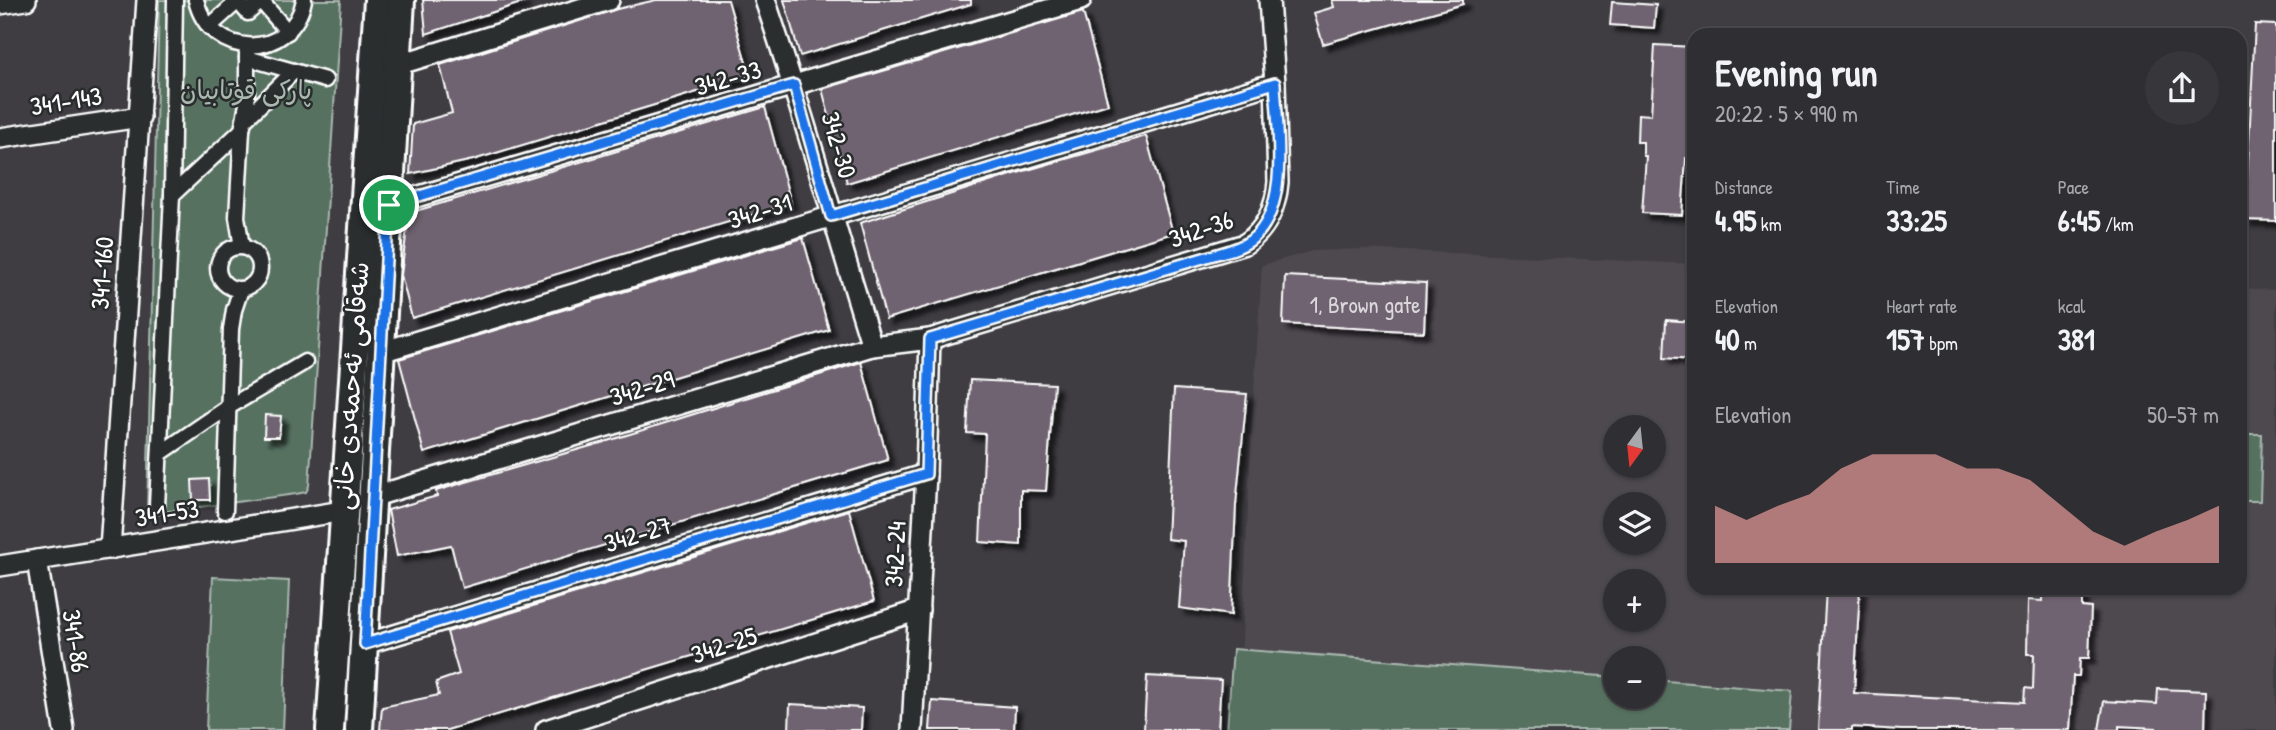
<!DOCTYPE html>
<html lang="en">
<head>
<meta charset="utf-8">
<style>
  :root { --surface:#2f2e32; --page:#37363a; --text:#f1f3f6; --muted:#a7a8ac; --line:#4a4a4d; --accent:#e69b98 }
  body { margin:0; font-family:"Patrick Hand","Playpen Sans Arabic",sans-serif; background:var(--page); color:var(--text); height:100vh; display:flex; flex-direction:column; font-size:26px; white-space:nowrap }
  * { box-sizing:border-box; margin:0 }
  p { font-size:23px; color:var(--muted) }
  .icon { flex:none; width:38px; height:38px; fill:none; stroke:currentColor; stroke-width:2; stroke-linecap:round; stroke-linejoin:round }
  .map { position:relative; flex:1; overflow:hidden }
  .sheet { position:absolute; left:1687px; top:28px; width:560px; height:567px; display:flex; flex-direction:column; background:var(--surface); border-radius:21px; box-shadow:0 2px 5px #0004,0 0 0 2px var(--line) }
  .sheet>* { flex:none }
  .needle { width:46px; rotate:195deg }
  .fabs { position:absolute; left:1603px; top:415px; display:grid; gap:14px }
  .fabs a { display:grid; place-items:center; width:63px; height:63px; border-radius:50%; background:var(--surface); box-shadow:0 2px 5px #0004,0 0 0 2px var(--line); font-size:35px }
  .pin { position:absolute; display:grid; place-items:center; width:60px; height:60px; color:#fff; margin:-30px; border:4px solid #fff; border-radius:50%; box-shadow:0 2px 7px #0007 }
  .round { display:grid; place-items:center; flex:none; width:74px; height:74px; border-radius:37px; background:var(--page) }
  .summary { display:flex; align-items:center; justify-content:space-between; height:119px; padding:0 28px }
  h1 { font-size:38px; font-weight:800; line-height:52px }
  .figures { display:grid; grid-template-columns:repeat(3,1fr); gap:10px; height:119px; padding:7px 28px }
  .figures div { display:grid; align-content:center }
  .figures b { font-size:30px; font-weight:800 }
  .figures small { font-size:19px; font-weight:400 }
  .figures p { font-size:19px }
  .chart { height:196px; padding:14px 28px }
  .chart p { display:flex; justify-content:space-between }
  .chart svg { width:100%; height:126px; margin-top:7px; fill:var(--accent); opacity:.7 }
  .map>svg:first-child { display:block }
</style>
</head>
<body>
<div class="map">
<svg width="2276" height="730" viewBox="0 0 2276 730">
  <defs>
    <filter id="shadow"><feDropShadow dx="6" dy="6" stdDeviation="2" flood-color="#0009"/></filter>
  </defs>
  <rect width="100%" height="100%" fill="#3f3d42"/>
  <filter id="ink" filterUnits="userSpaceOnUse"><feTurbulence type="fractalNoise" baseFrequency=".0143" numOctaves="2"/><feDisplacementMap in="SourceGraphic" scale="14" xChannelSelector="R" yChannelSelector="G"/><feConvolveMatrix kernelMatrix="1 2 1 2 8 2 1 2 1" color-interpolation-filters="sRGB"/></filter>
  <g filter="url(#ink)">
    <path fill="#4e4850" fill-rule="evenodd" d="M1362,249L1694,264V588H2240V288L2276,290V730H1235L1242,640L1251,440L1262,265L1312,251ZM1615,427H1654V466H1615ZM1615,504H1654V542H1615ZM1615,581H1654V620H1615ZM1615,658H1654V696H1615Z"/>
    <g fill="#567161" stroke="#aab8b0" stroke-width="2">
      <polygon points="159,0 341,0 309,486 306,492 296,494 147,514"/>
      <polygon points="2240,434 2262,434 2260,501 2240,501"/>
      <polygon points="213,577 289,581 283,730 206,730"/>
      <polygon points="1233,649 1615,677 1615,696 1654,696 1654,680 1792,691 1789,730 1227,730"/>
    </g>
    <g fill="#706371" stroke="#fff" stroke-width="2" filter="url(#shadow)">
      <polygon points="423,0 524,0 524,2 426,34"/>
      <polygon points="656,0 728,0 750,76 473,160 410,174 413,124 452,113 440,65 617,9"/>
      <polygon points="784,0 971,0 971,4 800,56"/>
      <polygon points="1332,0 1463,0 1463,4 1323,44 1314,13 1334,7"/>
      <polygon points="1612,2 1656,5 1654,28 1610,25"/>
      <polygon points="1083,12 1108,104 847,183 822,89"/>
      <polygon points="2255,24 2276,25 2276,221 2245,220"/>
      <polygon points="1655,45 1694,47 1694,158 1686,158 1682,215 1642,213 1646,156 1643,156 1643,142 1637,142 1638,114 1651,115"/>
      <polygon points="765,107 791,203 412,318 401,275 409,213"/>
      <polygon points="1146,136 1173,233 886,319 860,223 1024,171"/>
      <polygon points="803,238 829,330 424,453 399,359"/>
      <polygon points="1285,276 1426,283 1424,332 1283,324"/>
      <polygon points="1666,320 1694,322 1694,360 1664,358"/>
      <polygon points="861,362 888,460 462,588 451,545 397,556 388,510 437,496 436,491 459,484 601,443"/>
      <polygon points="970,380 1054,384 1046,491 1021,490 1021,545 980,542 985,434 967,433"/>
      <polygon points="1174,389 1247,394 1236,505 1231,615 1179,608 1184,541 1167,539"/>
      <polygon points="265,415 281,416 279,437 264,437"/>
      <polygon points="209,479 210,500 193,500 192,480"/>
      <polygon points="849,510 874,601 447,730 380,730 382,707 439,695 436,682 459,674 447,632"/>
      <polygon points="1826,588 1860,588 1854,693 2024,702 2025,688 2033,689 2034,654 2027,654 2028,600 2042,601 2042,591 2082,592 2082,607 2091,608 2089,658 2080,658 2079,676 2073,676 2070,730 1902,730 1852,727 1852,730 1818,730"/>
      <polygon points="1147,676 1221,680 1218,730 1144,730"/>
      <polygon points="2158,689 2206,691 2205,730 2156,730 2156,728 2119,726 2119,730 2099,730 2104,701 2157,704"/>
      <polygon points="932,701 1015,707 1014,730 930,730"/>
      <polygon points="790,704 862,708 861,730 789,730"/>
    </g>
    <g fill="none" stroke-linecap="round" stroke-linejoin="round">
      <g stroke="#fff" stroke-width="19">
        <g id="pedestrian">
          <path d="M196,0C210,60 292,61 304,0"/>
          <polyline points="237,0 248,13 262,0"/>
          <polyline points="261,1 288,32"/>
          <polyline points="209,27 238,1"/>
          <polyline points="247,58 325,80"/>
          <polyline points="244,121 294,71"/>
          <polyline points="172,195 242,130"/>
          <circle cx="239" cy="268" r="21"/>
          <polyline points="242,247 237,217 242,130 247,104 247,46"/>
          <polyline points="161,453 227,408 305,362"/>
          <polyline points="157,506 172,195 175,0"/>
          <polyline points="225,511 231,329 234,310 241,289"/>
        </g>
      </g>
      <g stroke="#fff" stroke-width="24">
        <g id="minor">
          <path d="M765,0C804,114 836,231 872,346"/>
          <polyline points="0,4 26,0"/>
          <polyline points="397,65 609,0"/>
          <polyline points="0,138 140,117"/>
          <polyline points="389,205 1081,0"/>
          <polyline points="381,352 1275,83"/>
          <path d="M372,497L872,346L930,339L1245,244C1266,230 1276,207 1278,182L1275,83L1269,0"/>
          <polyline points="110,549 147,0"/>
          <polyline points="37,560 64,730"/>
          <polyline points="0,566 343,511"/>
          <polyline points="365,644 926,474"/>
          <polyline points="546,730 919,610"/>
          <polyline points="912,730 926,474 930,339"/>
        </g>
      </g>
      <g stroke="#fff" stroke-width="32">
        <g id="secondary">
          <polyline points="330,730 378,0"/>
          <polyline points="359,730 401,0"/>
        </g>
      </g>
      <use href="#pedestrian" stroke="#2a2d2e" stroke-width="14"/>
      <use href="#minor" stroke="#2a2d2e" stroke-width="19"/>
      <use href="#secondary" stroke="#2a2d2e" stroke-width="26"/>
    </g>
  </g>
  <g fill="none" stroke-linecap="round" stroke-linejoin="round" filter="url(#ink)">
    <g stroke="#fff" stroke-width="14">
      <path id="route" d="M1275,83C1277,128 1291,209 1251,240C1240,249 1223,252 1210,256L930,339L926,474L365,644L389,205L794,85L831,216Z"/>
    </g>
    <use href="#route" stroke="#1a73e8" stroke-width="9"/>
  </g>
  <g text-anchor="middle" stroke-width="5" stroke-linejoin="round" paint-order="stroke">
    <g font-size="23" fill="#dbd8dc">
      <text x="1365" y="313">1, Brown gate</text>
    </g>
    <g font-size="26" fill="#fff" stroke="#2a2d2e">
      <text transform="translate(728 78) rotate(-16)" y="9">342-33</text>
      <text transform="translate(66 101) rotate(-9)" y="9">341-143</text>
      <text transform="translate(839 145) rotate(74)" y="9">342-30</text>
      <text transform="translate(760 211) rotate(-17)" y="9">342-31</text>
      <text transform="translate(1201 229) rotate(-19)" y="9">342-36</text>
      <text transform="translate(102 273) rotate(-86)" y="9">341-160</text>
      <text transform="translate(351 386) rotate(-86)" y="9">شەقامی ئەحمەدی خانی</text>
      <text transform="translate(642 388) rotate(-17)" y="9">342-29</text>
      <text transform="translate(167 513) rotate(-9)" y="9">341-53</text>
      <text transform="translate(638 534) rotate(-17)" y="9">342-27</text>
      <text transform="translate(895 554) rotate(-87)" y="9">342-24</text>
      <text transform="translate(76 641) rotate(81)" y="9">341-86</text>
      <text transform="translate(724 645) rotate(-18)" y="9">342-25</text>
    </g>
    <g font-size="26" fill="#aab8b0" stroke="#2a2d2e">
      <text x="246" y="99">پارکی قوتابیان</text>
    </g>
  </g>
</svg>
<div class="fabs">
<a><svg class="needle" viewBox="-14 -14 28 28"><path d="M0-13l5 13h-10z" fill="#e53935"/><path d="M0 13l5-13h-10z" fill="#a7a8ac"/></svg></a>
<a><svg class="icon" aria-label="layers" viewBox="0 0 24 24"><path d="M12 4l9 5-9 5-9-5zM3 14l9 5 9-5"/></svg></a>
<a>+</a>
<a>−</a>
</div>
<div class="pin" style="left:389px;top:205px;background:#1e9e55"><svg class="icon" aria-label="arrive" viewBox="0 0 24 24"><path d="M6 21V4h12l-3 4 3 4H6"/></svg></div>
<section class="sheet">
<div class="summary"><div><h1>Evening run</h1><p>20:22 · 5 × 990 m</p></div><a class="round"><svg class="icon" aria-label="share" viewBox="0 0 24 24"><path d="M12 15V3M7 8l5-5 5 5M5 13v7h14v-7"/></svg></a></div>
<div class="figures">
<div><p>Distance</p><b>4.95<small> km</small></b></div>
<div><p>Time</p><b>33:25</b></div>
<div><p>Pace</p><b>6:45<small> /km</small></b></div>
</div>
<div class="figures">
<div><p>Elevation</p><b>40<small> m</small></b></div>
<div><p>Heart rate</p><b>157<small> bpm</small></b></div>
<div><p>kcal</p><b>381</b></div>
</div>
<div class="chart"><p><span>Elevation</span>50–57 m</p>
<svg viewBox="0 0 160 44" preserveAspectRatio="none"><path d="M0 44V24L10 29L20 24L30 20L40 11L50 6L60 6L70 6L80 11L90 11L100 15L110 24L120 33L130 38L140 33L150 29L160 24V44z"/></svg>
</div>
</section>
</div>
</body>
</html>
